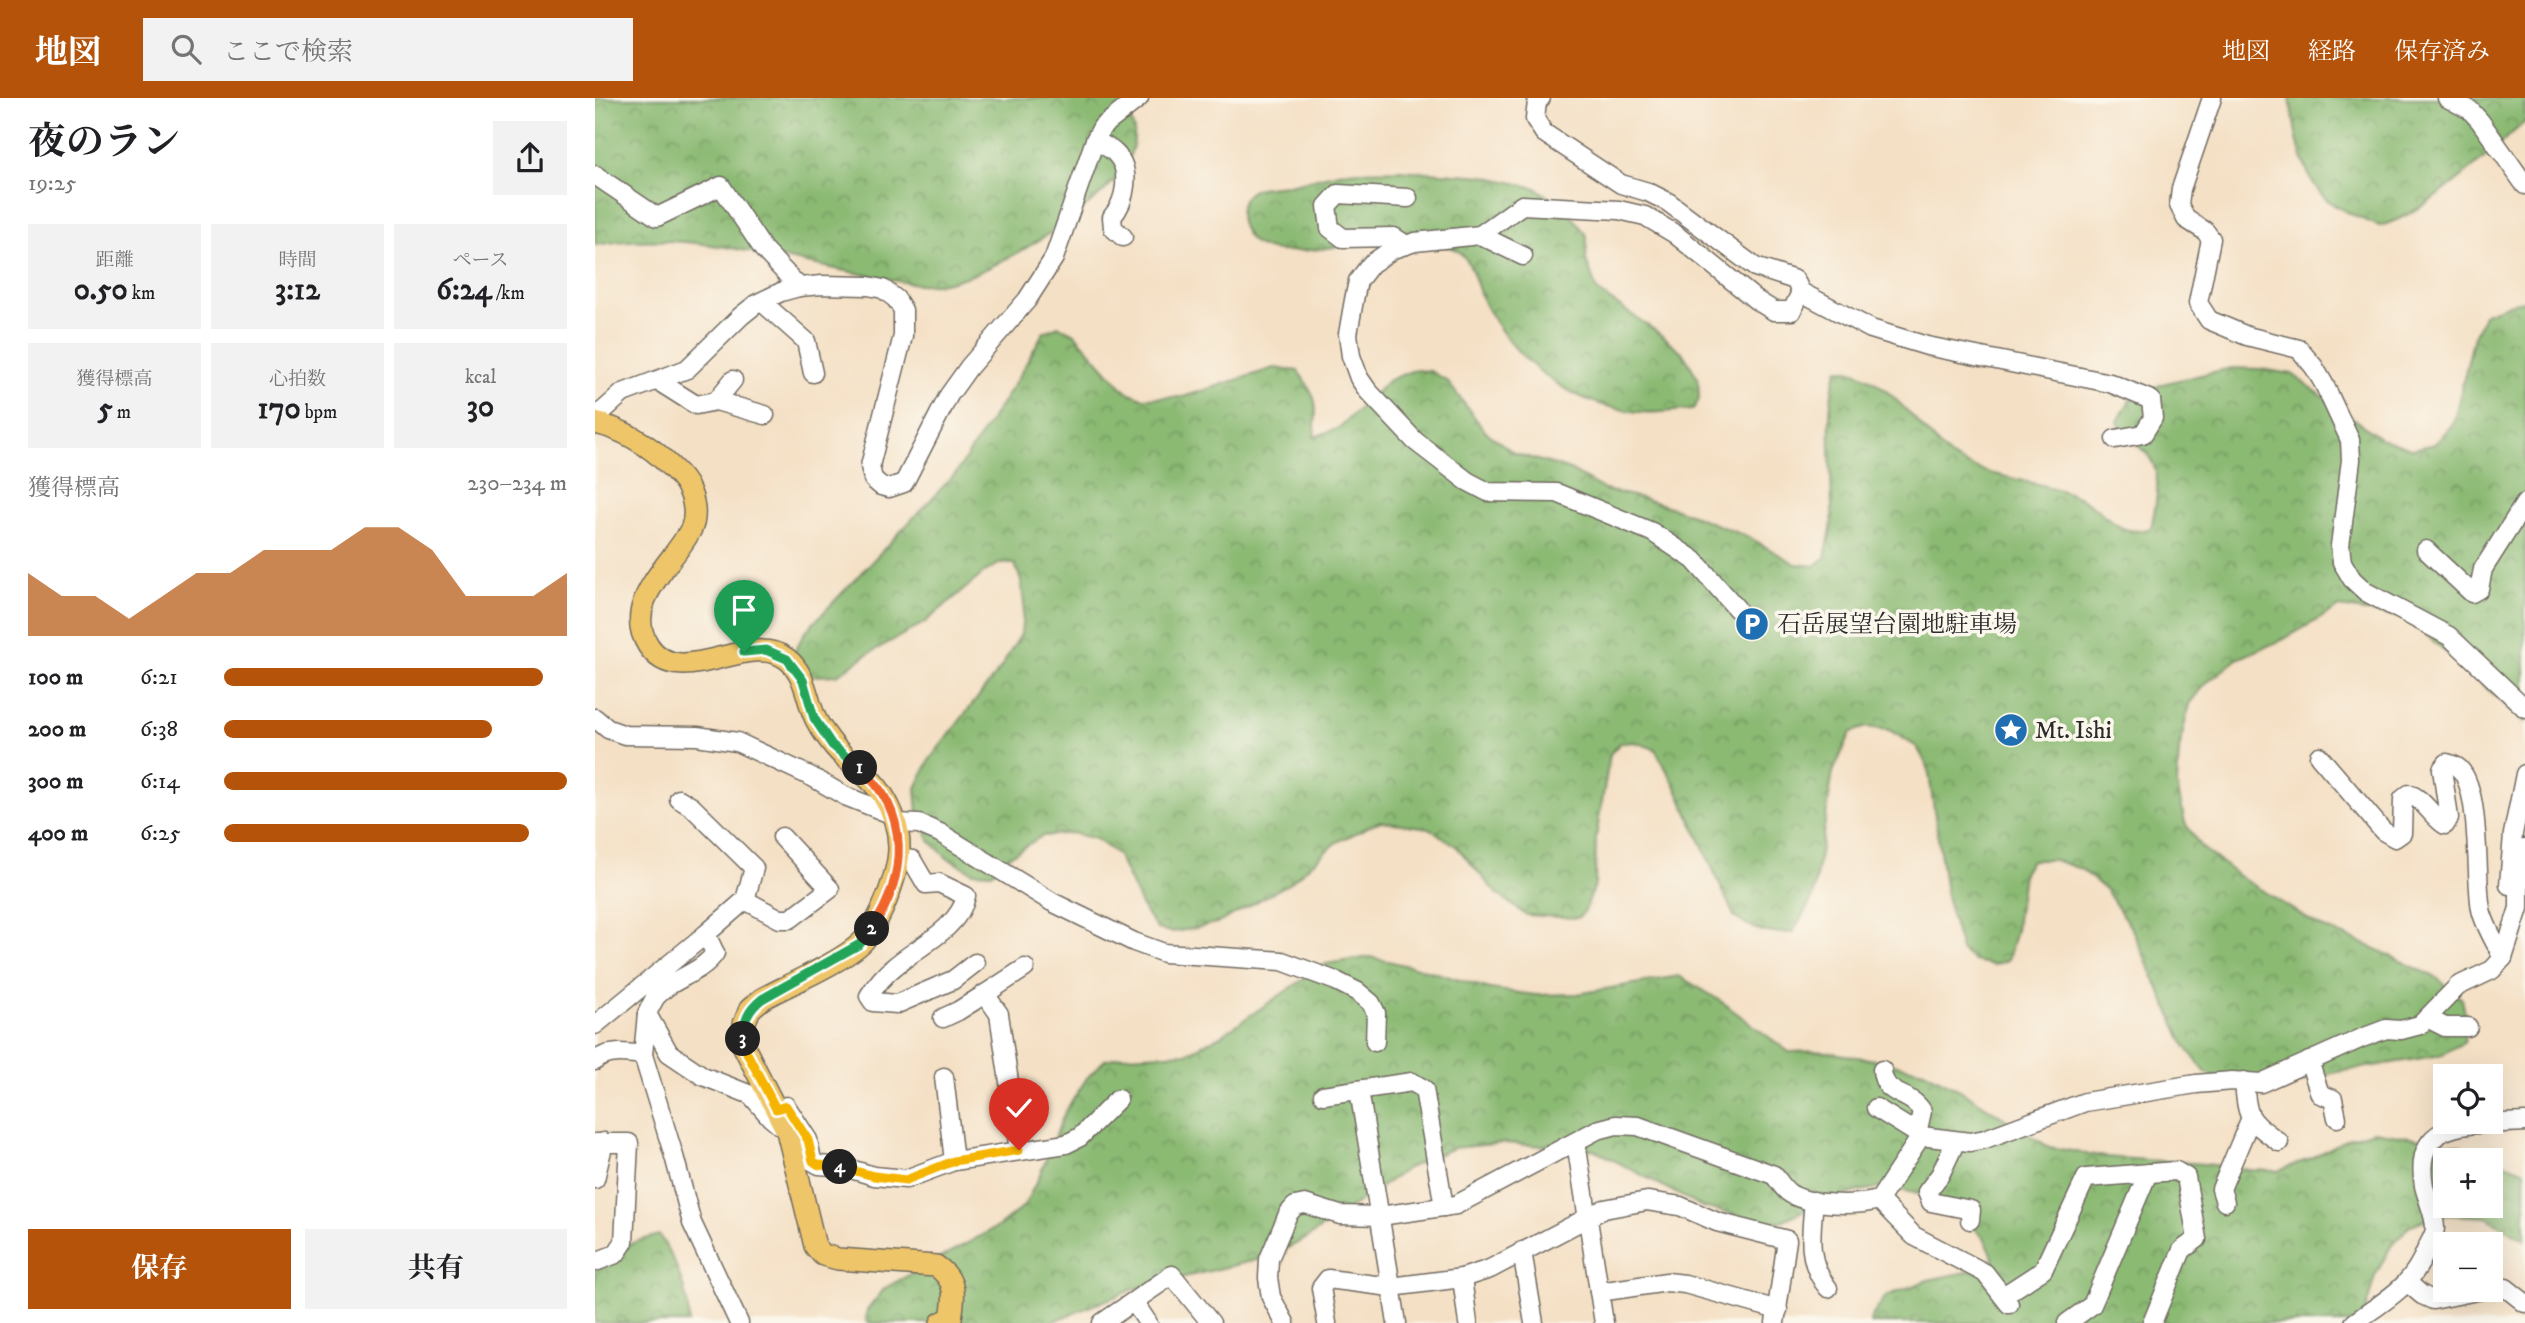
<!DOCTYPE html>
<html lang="ja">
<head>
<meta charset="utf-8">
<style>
  :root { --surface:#fff; --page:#f2f2f2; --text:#202124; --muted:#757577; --accent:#b45309 }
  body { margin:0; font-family:"IM FELL DW Pica","Noto Serif JP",serif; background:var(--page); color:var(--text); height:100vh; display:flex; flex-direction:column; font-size:26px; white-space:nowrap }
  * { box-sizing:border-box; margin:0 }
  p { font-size:23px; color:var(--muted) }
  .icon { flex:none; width:38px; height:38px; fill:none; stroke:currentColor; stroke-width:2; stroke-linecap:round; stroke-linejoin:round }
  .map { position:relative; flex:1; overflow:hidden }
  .sheet { display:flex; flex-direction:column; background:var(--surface); width:595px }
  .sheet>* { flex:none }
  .buttons { position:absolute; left:1838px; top:966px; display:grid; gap:14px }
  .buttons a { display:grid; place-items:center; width:70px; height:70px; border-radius:0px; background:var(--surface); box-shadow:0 7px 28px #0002; font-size:35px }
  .pin { position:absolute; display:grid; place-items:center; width:60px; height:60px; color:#fff; margin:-72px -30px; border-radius:50% 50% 50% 0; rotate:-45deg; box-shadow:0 0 7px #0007 }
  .pin .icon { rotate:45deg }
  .km { position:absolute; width:35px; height:35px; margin:-18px; border-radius:50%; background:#222; color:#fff; font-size:19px; line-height:35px; text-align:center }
  .round { display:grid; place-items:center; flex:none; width:74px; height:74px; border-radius:0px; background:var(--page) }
  .headline { display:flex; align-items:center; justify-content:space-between; height:119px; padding:0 28px }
  h1 { font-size:38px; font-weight:700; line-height:52px }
  .metrics { display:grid; grid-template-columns:repeat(3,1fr); gap:10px; height:119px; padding:7px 28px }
  .metrics div { display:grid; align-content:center; border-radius:0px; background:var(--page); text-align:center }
  .metrics b { font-size:30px; font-weight:700 }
  .metrics small { font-size:19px; font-weight:400 }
  .metrics p { font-size:19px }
  .chart { height:196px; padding:14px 28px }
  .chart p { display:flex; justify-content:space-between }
  .chart svg { width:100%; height:126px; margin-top:7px; fill:var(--accent); opacity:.7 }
  .primary-button { display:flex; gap:14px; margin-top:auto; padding:14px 28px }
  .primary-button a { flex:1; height:80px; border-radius:0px; background:var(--accent); color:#fff; font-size:28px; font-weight:700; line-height:80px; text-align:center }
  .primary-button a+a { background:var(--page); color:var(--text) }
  ul { padding:0 28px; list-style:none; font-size:23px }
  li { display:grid; grid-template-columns:112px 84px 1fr; align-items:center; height:52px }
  li i { height:18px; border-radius:9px; background:var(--accent) }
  header { display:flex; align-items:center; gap:42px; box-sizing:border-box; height:98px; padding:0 35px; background:var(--accent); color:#fff }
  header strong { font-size:33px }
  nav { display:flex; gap:38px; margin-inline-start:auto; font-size:24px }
  .search { width:490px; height:63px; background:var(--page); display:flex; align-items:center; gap:18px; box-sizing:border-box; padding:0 24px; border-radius:0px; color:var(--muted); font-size:26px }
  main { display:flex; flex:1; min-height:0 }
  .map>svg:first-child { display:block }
</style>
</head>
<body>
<header>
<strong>地図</strong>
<div class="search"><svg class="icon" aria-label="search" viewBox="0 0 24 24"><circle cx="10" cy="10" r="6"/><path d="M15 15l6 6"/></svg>ここで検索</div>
<nav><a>地図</a><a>経路</a><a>保存済み</a></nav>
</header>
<main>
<section class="sheet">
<div class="headline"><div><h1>夜のラン</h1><p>19:25</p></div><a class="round"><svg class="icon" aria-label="share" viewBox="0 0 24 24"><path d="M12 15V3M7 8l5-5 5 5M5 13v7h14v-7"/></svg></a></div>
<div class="metrics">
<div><p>距離</p><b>0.50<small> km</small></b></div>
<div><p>時間</p><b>3:12</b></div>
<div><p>ペース</p><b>6:24<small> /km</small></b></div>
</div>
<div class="metrics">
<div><p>獲得標高</p><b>5<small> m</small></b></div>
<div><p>心拍数</p><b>170<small> bpm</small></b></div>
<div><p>kcal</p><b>30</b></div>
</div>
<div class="chart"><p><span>獲得標高</span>230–234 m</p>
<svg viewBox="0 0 160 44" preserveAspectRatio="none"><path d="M0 44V22L10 30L20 30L30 38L40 30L50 22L60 22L70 14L80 14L90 14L100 6L110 6L120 14L130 30L140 30L150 30L160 22V44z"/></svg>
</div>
<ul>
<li><b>100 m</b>6:21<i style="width:93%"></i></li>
<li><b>200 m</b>6:38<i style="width:78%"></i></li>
<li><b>300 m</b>6:14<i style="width:100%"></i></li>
<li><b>400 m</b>6:25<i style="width:89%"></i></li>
</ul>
<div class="primary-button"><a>保存</a><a>共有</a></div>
</section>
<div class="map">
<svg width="1930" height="1225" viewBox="0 0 1930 1225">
  <defs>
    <pattern id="forest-crowns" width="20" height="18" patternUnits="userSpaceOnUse" patternTransform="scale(1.75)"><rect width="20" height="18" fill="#8bba73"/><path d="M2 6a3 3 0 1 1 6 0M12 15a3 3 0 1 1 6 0" fill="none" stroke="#72975f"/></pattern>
  </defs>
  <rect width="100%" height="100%" fill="#fbf7ec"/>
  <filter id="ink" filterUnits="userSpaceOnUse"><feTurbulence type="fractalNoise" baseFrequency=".0143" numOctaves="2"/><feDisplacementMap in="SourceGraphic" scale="14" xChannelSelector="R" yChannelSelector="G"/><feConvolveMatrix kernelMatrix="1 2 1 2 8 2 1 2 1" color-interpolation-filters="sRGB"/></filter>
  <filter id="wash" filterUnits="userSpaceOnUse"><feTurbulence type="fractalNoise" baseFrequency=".00686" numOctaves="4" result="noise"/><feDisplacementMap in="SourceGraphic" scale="28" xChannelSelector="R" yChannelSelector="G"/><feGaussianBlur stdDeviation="1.57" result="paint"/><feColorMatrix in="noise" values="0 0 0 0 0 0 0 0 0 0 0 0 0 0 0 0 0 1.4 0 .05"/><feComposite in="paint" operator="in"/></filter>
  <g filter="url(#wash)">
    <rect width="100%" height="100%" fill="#f4e0c5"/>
    <g fill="url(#forest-crowns)" stroke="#5b724f" stroke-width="2" fill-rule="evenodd">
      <path d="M0,0H523C528,8 538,23 539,33C541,51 529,73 517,85C483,122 390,182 340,186C316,188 281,178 256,174C172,158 87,132 0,147Z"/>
      <path d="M1695,0H1930V24C1894,55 1829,118 1784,128C1766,120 1741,112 1727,97C1705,72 1700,32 1695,0Z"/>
      <path d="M803,72L889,78L941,90L975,115L992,138L991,162L1002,193L1061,233L1087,254L1103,280L1104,302L1097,312C1080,312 1061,316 1044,314C976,308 922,265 890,207C880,189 880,163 860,151C855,148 846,148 840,147C821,143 800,142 782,143C752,145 674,167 654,140C642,125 640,100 661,91C670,88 683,88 693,87C710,84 727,78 744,75C763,72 784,73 803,72Z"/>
      <path d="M1930,203V624L1827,533L1804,519L1745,509L1689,541L1642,561L1610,586L1594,606L1584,652L1582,687L1590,725L1606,749L1644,778L1724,828L1779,850L1842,880L1867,901L1872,925L1869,944L1846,957L1742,974L1678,992L1645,990L1611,975L1590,948L1538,833L1511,792L1486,771L1459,762H1436L1428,775L1421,831L1413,862L1399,867L1379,863L1366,852L1352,802L1333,669L1322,649L1294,632L1272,629L1256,634L1238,674L1218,799L1198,834C1172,837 1162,833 1140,820L1081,689L1060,651L1040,644L1025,645L1015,656L1001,739L1000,786L990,813L983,820L931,817L901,795L862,749L834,730L785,723L740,745L695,785L625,824L597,831L576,834L562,831L547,809L522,756L501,741L476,735L447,738L413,759L397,775L378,774L352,760L335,743L323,715L321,690L335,661L405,571L426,536L429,506L426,483L420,466H404L390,474L329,525L273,556L242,577L217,578L197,558L210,534L362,374L423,280L448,235L463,228L480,236L530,293L547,300L588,299L679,270L703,273C724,301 722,306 719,339L744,330L794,282L819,272L835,273L852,283L890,333L919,355L973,371L1010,392L1047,400L1087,413L1153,439L1201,466L1220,468L1230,460C1232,448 1236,435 1237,423C1238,382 1228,307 1243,271C1279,271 1313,314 1336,339C1342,345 1348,353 1355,358C1395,383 1445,380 1487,401C1512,414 1524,442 1556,430C1561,408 1569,374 1551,355C1537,340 1530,345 1523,323L1535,302L1567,286L1636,270L1665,271L1697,276L1785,340L1817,351L1840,346L1858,326L1879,238L1890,215L1917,205Z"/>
      <path d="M775,859L831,872L895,891L940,897L982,896L1084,878L1124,902L1194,954L1226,953L1274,961L1329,973L1367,993L1454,1049L1510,1059L1610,1066L1656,1072L1683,1073L1717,1060L1754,1040L1779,1033L1864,1047L1930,1073V1142L1891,1119L1854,1117L1831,1121L1814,1128L1796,1148L1780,1178L1767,1225H1275L1276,1220L1291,1198L1333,1182L1399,1168L1397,1156L1390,1141L1367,1118L1345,1101L1315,1094L1289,1089L1264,1093L1223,1106L1180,1126L1107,1109L1000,1052L909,1045L858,1050L813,1070L709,1142L674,1159L539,1191L454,1225H273L271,1223L272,1212L290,1190L404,1128L429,1108L444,1079L470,1014L492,980L510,962L528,958L592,955L625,938L731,866ZM1850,1062H1895V1108H1850Z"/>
      <path d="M64,1137C80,1161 94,1195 94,1225H0V1166C17,1150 42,1143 64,1137Z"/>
    </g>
  </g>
  <g filter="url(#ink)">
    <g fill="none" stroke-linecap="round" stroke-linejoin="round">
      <g stroke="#716a61" stroke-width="21">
        <g id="minor">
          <polyline points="946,0 942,4 940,21 949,35 1026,86 1053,94 1073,104 1160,169 1200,182 1206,194 1276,231 1332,248 1515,285 1556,302 1558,320 1548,336 1520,341"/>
          <polyline points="1617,0 1586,91 1584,107 1591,121 1610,133 1616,141 1603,205 1614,222 1652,238 1704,251 1719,269 1729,286 1755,342 1756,362 1745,448 1747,464 1757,481 1771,494 1854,538 1930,610"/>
          <polyline points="1852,0 1875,12 1885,23 1930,87"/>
          <path d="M500,42C506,46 514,49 520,55C537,71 531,103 517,119L518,130L528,139"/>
          <polyline points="0,77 62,119 126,88 168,151 204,189"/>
          <polyline points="885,137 928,158"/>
          <polyline points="811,147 799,139 748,140 735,130 732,108 743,96 813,100"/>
          <polyline points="167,204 211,243 218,275"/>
          <polyline points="63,283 101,307 121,303 170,317"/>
          <polyline points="121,303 138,282"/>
          <polyline points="0,320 28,295 92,271 146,218 161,206 186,194 204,189 227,187 273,188 288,191 301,201 308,212 308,238 275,368 278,381 286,388 294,390 309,385 354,297 374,269 432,202 459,160 500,42 507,29 544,0"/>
          <polyline points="1831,452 1877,495 1884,491 1888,471 1930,405"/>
          <polyline points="1142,511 1099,462 1057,434 962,395 893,394 872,383 820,343 773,293 764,280 756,258 753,236 759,202 763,183 776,166 798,151 820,144 885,137 927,107 1024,112 1050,118 1080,136 1161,202 1179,213 1197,213 1206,194"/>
          <polyline points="0,620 13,631 30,637 102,638 142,644 217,679 250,698 298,717"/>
          <path d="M1724,658L1788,733L1800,740L1807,735L1808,701L1814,696C1829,701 1836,718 1850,727L1854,720L1847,671L1852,665C1855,666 1859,667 1862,669C1887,686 1880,782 1886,811C1889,827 1901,845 1908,860"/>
          <polyline points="84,701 97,709 159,770 150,802"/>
          <polyline points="301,725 324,726 345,735 457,804 539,844 569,855 687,863 741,883 763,894 776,905 781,915 780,944"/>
          <path d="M303,760L317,762L331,786L344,785L371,798C365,830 322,849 299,869C289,877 281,887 274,898L278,904L302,906L358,882L380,865"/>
          <polyline points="1914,787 1918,736 1930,676"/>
          <polyline points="111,836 150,802 185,821 195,821 235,791 187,739"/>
          <polyline points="52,916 48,957 79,1058 97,1125 144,1225"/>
          <polyline points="348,920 363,913 390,896"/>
          <polyline points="1832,920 1850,929 1873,929"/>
          <path d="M0,927L111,836L120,855C106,876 76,880 60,900C57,905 54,911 52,916L74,955L108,978L156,997L176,1020L188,1030"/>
          <path d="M0,963C12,952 32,955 48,957"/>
          <polyline points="1714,963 1725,996 1738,1001 1742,1020"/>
          <path d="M1287,972C1289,1000 1314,992 1327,1013L1322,1036"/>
          <path d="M1649,983C1652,1023 1654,1021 1684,1044"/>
          <polyline points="764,992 802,1225"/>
          <polyline points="728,997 817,984 829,991 849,1109"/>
          <polyline points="1281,1010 1326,1038"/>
          <polyline points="181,1011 191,1008 213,1042 217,1063 224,1067 249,1069 279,1078 311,1081 359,1063 349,979"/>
          <polyline points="1361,1043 1345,1077 1332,1094 1336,1104 1376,1112 1375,1122"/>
          <polyline points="981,1044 1009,1225"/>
          <polyline points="0,1045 34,1045 29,1144 21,1156 0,1164"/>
          <polyline points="424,1052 404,916 390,896 430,870"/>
          <polyline points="359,1063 471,1046 485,1039 523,1001"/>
          <polyline points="0,1081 9,1044"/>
          <polyline points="1284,1102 1319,1138 1390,1175 1414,1206"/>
          <path d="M1219,1103C1216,1135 1211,1164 1233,1190"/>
          <polyline points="1630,1104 1626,1091 1655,1022"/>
          <polyline points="927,1153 939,1225"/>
          <polyline points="867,1180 873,1225"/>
          <polyline points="1813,1185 1827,1197 1838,1202 1887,1192"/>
          <polyline points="1895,1190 1911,1190 1930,1205"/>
          <polyline points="1004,1194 1072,1184 1090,1186 1183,1212"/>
          <polyline points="1408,1198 1448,1172 1491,1080 1581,1073 1591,1079 1602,1141 1587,1152 1557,1225"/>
          <polyline points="539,1204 553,1225"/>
          <polyline points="507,1225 577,1177 616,1225"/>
          <path d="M690,1225L676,1199L673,1180L674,1161L693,1116L700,1108L710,1106L745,1117L785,1118L861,1107L1002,1032L1021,1027L1043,1028L1179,1077C1183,1082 1187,1089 1193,1094C1211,1108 1262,1108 1284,1102L1326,1038L1375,1044L1390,1041L1490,1004L1601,986L1637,983L1666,985L1767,940L1791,931L1806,932L1825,927L1863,888L1897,872L1908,860L1924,810V779L1930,750"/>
          <polyline points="732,1225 726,1190 733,1181 796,1189 867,1180 895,1171 1009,1111 1052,1103 1085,1108 1122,1124 1192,1142 1180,1225"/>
          <polyline points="1472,1225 1497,1207 1553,1075"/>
          <path d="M1759,1225C1791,1201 1817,1190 1832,1150C1835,1144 1840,1136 1840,1130C1840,1117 1832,1101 1829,1088C1816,1015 1884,1028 1930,1024"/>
        </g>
      </g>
      <g stroke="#716a61" stroke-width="24">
        <path id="major" d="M0,325C25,330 55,347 73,366C80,373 89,380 93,390C99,401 102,419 96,431C79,465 26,504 53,547C84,596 153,531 192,561C210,575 211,598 219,617C222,626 230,636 236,644C250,664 274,675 287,696C314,738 305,770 287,812C281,824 275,838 264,847C239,868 196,885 167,901L155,911L149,926L148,947L192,1033L220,1148L228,1157L243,1161L341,1168C362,1182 360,1198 356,1220L346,1225"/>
      </g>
      <use href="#minor" stroke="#fff" stroke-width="18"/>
      <use href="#major" stroke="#eec569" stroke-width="21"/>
    </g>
  </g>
  <g fill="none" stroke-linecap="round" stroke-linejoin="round" filter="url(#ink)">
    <g stroke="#fff" stroke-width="14">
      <polyline id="split-1" points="149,554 171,552 192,561 208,582 219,620 237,647 265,670"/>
    </g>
    <g stroke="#fff" stroke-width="14">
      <path id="split-2" d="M265,670C316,714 312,778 277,831"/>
    </g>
    <g stroke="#fff" stroke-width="14">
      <path id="split-3" d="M148,941C149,923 152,913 167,901L265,846L277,831"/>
    </g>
    <g stroke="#fff" stroke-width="14">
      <polyline id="split-4" points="148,941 148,947 181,1011 191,1008 213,1042 218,1063 224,1067 245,1069"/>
    </g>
    <g stroke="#fff" stroke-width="14">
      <polyline id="split-5" points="245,1069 279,1078 311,1082 359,1063 424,1052"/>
    </g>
    <use href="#split-1" stroke="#22a559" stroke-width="9"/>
    <use href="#split-2" stroke="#f0652b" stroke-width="9"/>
    <use href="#split-3" stroke="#22a559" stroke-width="9"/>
    <use href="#split-4" stroke="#f5b400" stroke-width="9"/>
    <use href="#split-5" stroke="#f5b400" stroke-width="9"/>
  </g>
  <defs>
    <g id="parking-disc" transform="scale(1.75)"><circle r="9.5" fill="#1f6fb2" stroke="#fbf7ec"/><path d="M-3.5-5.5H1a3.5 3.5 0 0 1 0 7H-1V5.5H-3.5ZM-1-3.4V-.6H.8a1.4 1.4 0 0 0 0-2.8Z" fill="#fff"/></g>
    <g id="sight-disc" transform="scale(1.75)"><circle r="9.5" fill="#1f6fb2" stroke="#fbf7ec"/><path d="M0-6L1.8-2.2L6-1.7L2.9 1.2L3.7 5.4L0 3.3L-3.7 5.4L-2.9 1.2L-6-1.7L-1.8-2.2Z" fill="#fff"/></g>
  </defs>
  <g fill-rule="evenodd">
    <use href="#parking-disc" x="1157" y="526"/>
    <use href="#sight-disc" x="1416" y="632"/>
  </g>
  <g text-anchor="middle" stroke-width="7" stroke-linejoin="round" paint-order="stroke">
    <g font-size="24" fill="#2b2b2b" stroke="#fbf7ec" text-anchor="start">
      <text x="1182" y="534">石岳展望台園地駐車場</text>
      <text x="1440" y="640">Mt. Ishi</text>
    </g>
  </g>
</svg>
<div class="buttons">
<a><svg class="icon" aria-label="locate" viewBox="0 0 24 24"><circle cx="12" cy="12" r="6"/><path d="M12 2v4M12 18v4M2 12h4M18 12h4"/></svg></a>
<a>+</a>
<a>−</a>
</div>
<div class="pin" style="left:149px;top:554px;background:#1e9e55"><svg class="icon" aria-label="arrive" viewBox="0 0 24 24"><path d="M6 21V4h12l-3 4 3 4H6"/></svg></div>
<div class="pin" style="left:424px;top:1052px;background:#d93025"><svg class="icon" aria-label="check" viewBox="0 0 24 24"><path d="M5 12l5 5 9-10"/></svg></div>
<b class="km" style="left:265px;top:670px">1</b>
<b class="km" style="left:277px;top:831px">2</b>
<b class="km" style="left:148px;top:941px">3</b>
<b class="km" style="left:245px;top:1069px">4</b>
</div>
</main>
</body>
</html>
